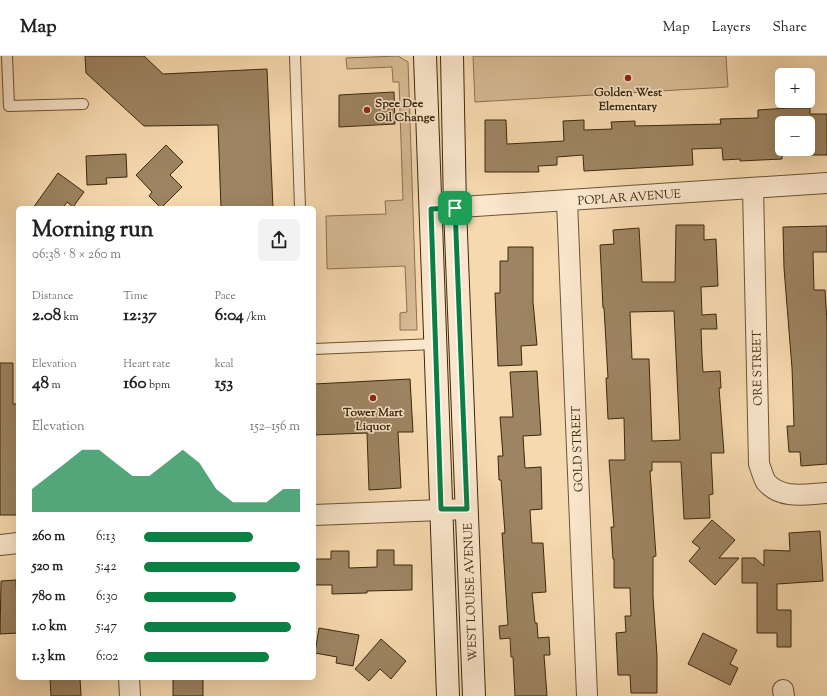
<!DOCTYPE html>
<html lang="en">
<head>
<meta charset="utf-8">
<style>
  :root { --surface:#fff; --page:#f2f2f2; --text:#222; --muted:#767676; --line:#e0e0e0; --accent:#0b8043 }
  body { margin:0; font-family:"Sorts Mill Goudy",serif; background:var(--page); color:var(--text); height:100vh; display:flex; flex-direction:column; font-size:15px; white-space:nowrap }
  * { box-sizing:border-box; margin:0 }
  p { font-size:13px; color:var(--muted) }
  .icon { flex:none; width:22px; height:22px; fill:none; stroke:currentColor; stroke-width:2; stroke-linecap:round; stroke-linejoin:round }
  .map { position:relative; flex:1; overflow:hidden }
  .details { position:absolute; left:16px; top:150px; width:300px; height:474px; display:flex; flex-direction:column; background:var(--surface); border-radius:6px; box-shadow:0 4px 16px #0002 }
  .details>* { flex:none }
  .tools { position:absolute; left:775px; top:12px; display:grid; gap:8px }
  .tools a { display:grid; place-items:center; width:40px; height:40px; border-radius:6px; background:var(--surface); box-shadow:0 4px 16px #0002; font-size:20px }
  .pin { position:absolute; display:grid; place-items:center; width:34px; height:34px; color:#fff; margin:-17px; border-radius:8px; box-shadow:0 2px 6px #0006 }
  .round { display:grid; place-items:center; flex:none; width:42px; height:42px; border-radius:6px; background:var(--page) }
  .summary { display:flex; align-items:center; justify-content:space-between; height:68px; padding:0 16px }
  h1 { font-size:22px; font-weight:700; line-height:30px }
  .metrics { display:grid; grid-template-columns:repeat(3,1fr); gap:6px; height:68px; padding:4px 16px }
  .metrics div { display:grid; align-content:center }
  .metrics b { font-size:17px; font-weight:700 }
  .metrics small { font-size:11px; font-weight:400 }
  .metrics p { font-size:11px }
  .chart { height:112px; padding:8px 16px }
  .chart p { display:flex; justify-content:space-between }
  .chart svg { width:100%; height:72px; margin-top:4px; fill:var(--accent); opacity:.7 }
  ul { padding:0 16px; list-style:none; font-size:13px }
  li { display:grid; grid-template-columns:64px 48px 1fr; align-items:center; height:30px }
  li i { height:10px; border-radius:5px; background:var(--accent) }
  header { display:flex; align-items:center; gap:24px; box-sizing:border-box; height:56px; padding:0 20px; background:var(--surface); border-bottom:1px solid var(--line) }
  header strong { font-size:19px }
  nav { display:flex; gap:22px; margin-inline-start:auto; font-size:14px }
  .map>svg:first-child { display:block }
</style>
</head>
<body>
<header>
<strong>Map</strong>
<nav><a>Map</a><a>Layers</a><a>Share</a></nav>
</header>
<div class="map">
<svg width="827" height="640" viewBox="0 0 827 640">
  <rect width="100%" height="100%" fill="#f7d9af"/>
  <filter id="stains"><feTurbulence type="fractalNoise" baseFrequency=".005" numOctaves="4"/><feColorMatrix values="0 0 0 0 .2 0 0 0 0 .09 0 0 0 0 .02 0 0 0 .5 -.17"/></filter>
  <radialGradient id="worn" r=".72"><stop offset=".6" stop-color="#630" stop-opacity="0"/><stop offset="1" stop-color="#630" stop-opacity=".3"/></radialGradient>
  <g fill="#d7bb94" stroke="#8a7251">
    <polygon points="398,0 408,6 417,274 400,274 400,257 407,256 405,210 327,213 326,160 386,158 385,145 403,144 399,26 393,26 392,11 347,13 346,2"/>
    <polygon points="473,0 726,0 728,31 475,46"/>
  </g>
  <g fill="#9d8462" stroke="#3c280e" fill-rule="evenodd">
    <polygon points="85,0 144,0 163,18 267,13 273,152 221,152 218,69 144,70 86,17"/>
    <polygon points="394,36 395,68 339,71 339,39"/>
    <polygon points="789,52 810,52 810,58 827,58 827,99 808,99 808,67 782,67 782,103 740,105 740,103 723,104 722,92 692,93 693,109 584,115 583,99 557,101 557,109 538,110 539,116 485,116 485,64 506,64 507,88 564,85 563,65 584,64 584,74 612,73 611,66 635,65 635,70 721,68 720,63 758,62 758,54"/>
    <polygon points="166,89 183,106 170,119 182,131 161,152 149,140 152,136 136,119"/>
    <polygon points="126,98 127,121 106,122 107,128 87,129 86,100"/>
    <polygon points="58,117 84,136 73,151 67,146 63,152 33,152"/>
    <path d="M676,169H704V184L716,183L718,230L701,231L702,259L716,258L717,273H701L702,300L703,316L720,315L721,332H719L724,397H711L713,438L709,439L710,462L684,463L681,406H652V415H650L656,500L653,501V541L657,600V637H631L630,619H618L616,577L626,576L625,560H631L630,532H614V503H613L611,471H614L609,404H625L624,362L608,363L606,322H608L604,252H603L600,189L614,188L613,174L639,172L642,226H675ZM674,255L680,384L652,385L649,303H632L630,256Z"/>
    <polygon points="827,170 827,196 813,196 814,234 825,234 827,266 827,408 801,410 800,396 789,396 787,370 794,370 792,312 784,212 783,171"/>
    <polygon points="508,191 533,191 533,246 537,289 521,290 522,309 498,310 495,237 500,237 500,205 508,205"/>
    <polygon points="0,307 13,307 13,348 18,348 18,459 0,459"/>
    <polygon points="537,315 541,379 523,380 525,412 541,411 542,453 530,454 532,487 543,487 546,536 532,537 535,567 537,567 538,582 549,581 550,599 544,599 547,640 515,640 513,601 511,601 510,582 500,583 499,570 508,569 502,477 505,477 501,424 499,424 498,400 503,400 500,361 513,361 510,316"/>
    <polygon points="410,323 413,376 398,376 401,432 369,434 367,377 314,379 314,328"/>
    <polygon points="712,464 735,484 719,502 739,502 715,529 689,505 700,492 692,486"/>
    <polygon points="820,475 823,525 777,528 777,554 791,554 791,591 777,591 777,577 757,577 757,527 742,527 742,502 755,502 764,510 764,494 790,495 789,477"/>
    <polygon points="377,494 394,494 394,509 412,509 412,534 367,535 367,537 332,538 332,529 314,529 314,503 331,503 331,495 349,495 349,512 377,511"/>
    <polygon points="16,524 18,577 0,578 1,525"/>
    <polygon points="319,572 359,579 353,610 336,607 337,601 315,597"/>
    <polygon points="703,577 737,594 730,608 738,612 730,629 688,608"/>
    <polygon points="381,583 406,605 391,623 380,613 369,625 355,613"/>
    <polygon points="50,622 80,622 81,640 51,640"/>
    <rect x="173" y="622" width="30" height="18"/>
  </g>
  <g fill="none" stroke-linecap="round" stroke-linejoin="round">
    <g stroke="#6b5436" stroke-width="12">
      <g id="lane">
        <polyline points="7,0 9,50 83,48"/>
        <polyline points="295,0 300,152"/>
        <polyline points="314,293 435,288"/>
      </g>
    </g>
    <g stroke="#6b5436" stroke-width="22">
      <g id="street">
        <path d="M753,132L759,408C761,413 763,421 766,426C781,444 807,438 827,437"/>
        <polyline points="567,145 587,640"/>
        <polyline points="431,153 827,127"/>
        <polyline points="314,459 467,453"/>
        <polyline points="0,489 18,487"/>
        <polyline points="129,622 130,640"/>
        <polyline points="783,634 784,640"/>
      </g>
    </g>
    <g stroke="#3c280e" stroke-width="24">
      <g id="secondary">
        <polyline points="425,0 448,640"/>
        <polyline points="452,0 455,152 474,640"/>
      </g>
    </g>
    <use href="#lane" stroke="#fae6cb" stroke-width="10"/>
    <use href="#street" stroke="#fae6cb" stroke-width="20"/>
    <use href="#secondary" stroke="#fae6cb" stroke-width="22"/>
  </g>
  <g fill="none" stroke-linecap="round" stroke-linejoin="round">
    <g stroke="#fff" stroke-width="8">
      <polygon id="route" points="455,152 467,453 441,453 431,153"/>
    </g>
    <use href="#route" stroke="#0b8043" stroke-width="5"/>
  </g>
  <g fill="#8f2418" stroke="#fae6cb" stroke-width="1.5">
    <circle cx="628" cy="22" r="4"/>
    <circle cx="367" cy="54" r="4"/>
    <circle cx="373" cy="342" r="4"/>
  </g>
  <g text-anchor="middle" stroke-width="3" stroke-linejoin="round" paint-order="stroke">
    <g font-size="12" font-weight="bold" fill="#3c280e" stroke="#fae6cb">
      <text x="628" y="40">Golden West<tspan x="628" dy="14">Elementary</tspan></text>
      <text x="375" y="51" text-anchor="start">Spee Dee<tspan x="375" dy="14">Oil Change</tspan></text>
      <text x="373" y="360">Tower Mart<tspan x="373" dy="14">Liquor</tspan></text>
    </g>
    <g font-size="12" fill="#3c280e" stroke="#fae6cb">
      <text transform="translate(629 141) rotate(-4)" y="4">POPLAR AVENUE</text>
      <text transform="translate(757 312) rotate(-91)" y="4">ORE STREET</text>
      <text transform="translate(577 393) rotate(-92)" y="4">GOLD STREET</text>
      <text transform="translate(470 536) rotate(-92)" y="4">WEST LOUISE AVENUE</text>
    </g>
  </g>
  <rect width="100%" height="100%" filter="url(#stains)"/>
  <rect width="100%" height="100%" fill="url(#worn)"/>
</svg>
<div class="tools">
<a>+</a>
<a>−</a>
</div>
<div class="pin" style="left:455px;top:152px;background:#1e9e55"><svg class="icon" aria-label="arrive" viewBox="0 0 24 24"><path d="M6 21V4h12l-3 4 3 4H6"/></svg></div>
<section class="details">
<div class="summary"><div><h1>Morning run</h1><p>06:38 · 8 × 260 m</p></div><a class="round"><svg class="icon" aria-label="share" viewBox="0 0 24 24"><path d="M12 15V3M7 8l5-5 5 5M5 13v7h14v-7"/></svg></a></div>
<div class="metrics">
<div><p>Distance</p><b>2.08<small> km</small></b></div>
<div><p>Time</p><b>12:37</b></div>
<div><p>Pace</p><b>6:04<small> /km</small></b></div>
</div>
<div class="metrics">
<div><p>Elevation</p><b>48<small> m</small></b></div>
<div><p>Heart rate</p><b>160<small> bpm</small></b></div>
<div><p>kcal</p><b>153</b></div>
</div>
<div class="chart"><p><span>Elevation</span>152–156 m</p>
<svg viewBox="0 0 160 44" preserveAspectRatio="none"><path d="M0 44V30L10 22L20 14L30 6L40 6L50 14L60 22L70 22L80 14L90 6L100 14L110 30L120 38L130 38L140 38L150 30L160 30V44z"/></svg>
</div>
<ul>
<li><b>260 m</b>6:13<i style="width:70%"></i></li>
<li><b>520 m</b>5:42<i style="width:100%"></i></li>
<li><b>780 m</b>6:30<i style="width:59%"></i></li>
<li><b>1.0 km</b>5:47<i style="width:94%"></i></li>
<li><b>1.3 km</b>6:02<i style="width:80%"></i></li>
</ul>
</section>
</div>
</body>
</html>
